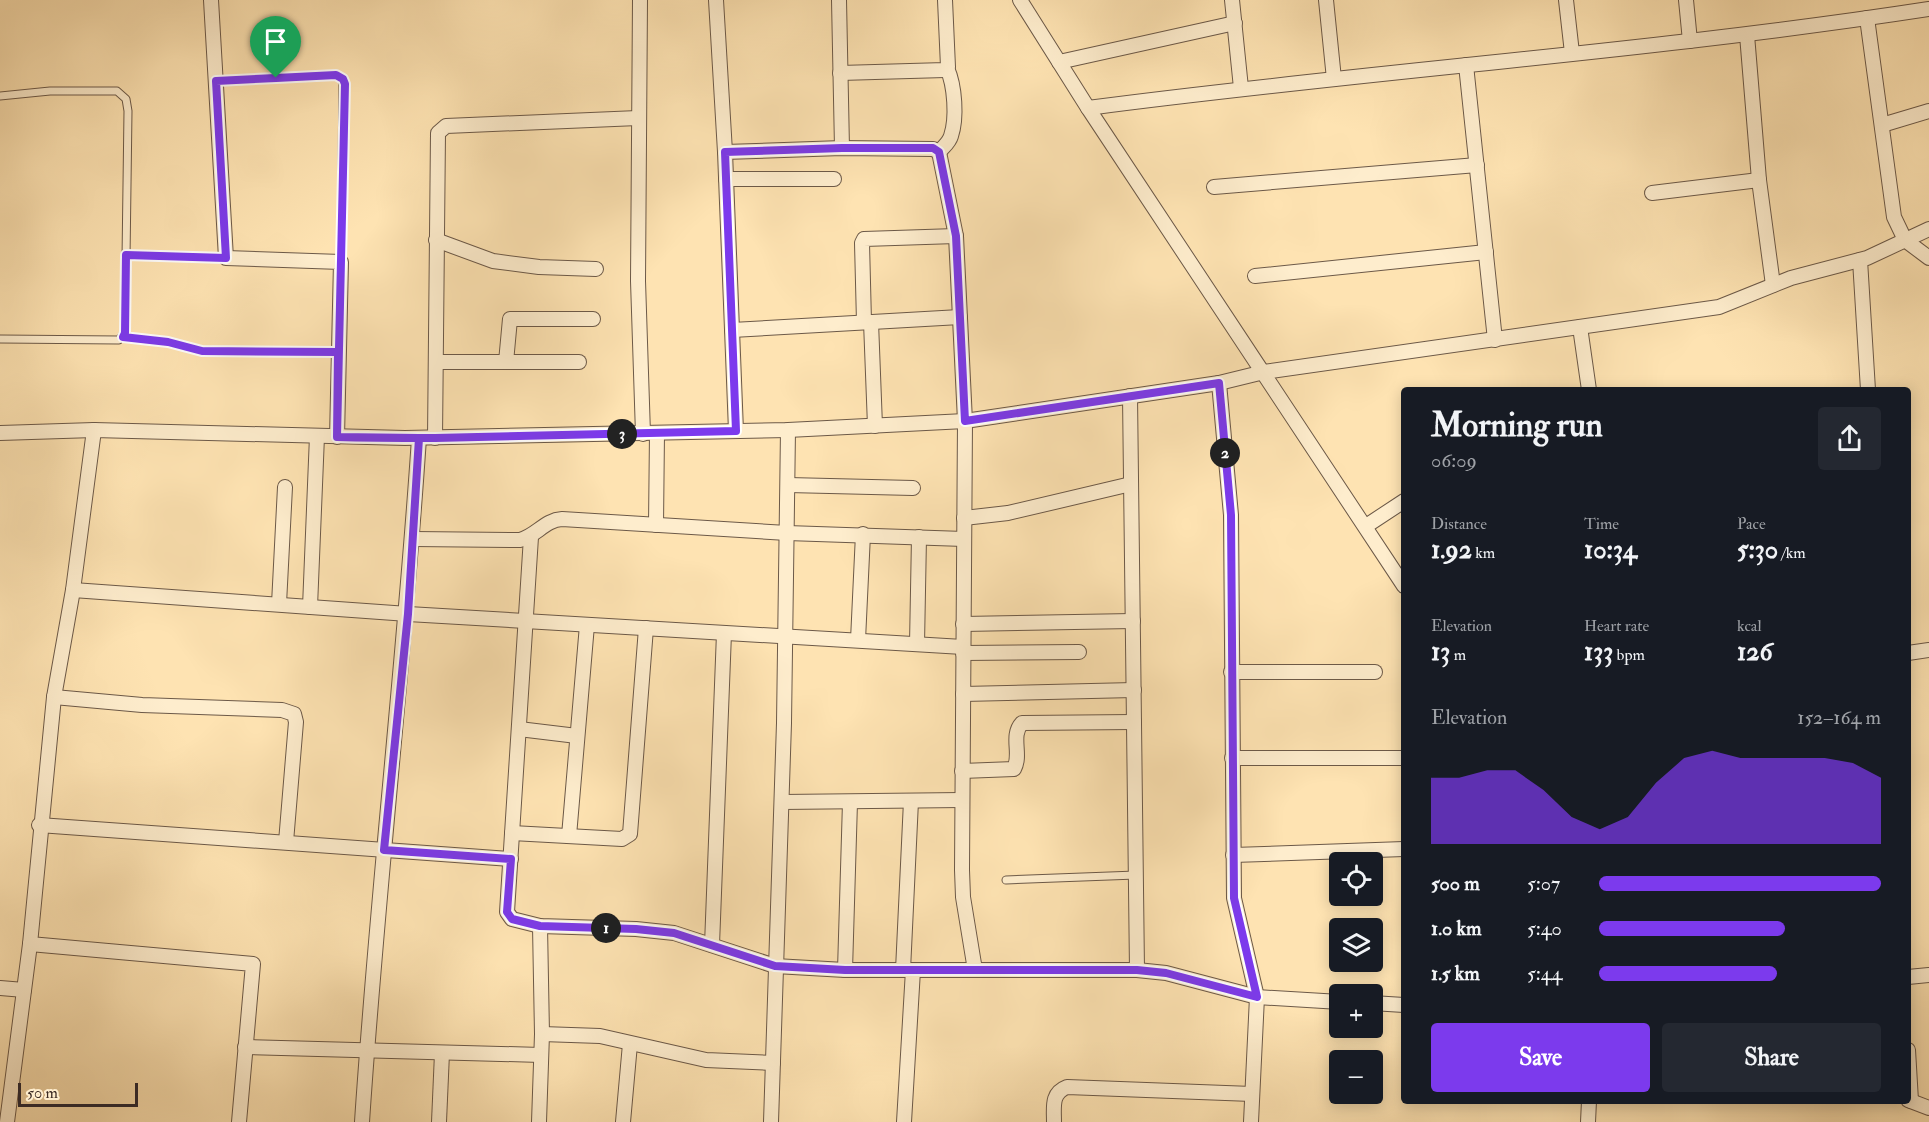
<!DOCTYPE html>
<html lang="en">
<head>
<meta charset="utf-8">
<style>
  :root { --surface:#171b24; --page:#242831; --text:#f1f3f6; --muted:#9ea1a6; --accent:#7c3aed }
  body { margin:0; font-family:"IM FELL Double Pica",serif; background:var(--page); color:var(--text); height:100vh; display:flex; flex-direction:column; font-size:22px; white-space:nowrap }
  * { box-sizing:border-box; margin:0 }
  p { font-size:20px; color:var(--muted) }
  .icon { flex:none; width:33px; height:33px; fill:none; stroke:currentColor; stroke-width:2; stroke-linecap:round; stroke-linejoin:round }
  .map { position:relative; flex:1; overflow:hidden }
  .side { position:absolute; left:1401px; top:387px; width:510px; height:717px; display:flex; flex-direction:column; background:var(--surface); border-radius:6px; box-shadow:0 3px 15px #0003 }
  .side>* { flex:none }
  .fabs { position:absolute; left:1329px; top:852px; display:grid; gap:12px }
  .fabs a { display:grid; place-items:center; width:54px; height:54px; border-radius:6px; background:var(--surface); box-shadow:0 3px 15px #0003; font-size:30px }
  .scale { position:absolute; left:18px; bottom:15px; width:120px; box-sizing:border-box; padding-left:6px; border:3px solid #3c2b24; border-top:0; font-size:16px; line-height:21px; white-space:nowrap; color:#3c2b24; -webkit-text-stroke:4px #feedcd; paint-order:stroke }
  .pin { position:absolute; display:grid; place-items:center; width:51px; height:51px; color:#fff; margin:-62px -26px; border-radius:50% 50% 50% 0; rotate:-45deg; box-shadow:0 0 6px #0007 }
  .pin .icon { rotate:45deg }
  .km { position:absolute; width:30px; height:30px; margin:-15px; border-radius:50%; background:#222; color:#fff; font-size:16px; line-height:30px; text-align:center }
  .round { display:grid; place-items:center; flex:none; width:63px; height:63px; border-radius:6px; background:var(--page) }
  .head { display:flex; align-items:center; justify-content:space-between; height:102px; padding:0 30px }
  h1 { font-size:33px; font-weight:800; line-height:45px }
  .figures { display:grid; grid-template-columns:repeat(3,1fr); gap:9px; height:102px; padding:6px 30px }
  .figures div { display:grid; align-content:center }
  .figures b { font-size:26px; font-weight:800 }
  .figures small { font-size:16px; font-weight:400 }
  .figures p { font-size:16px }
  .chart { height:168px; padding:12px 30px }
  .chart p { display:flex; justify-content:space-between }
  .chart svg { width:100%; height:108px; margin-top:6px; fill:var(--accent); opacity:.7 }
  .primary-button { display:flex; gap:12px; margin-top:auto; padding:12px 30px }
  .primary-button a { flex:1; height:69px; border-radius:6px; background:var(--accent); color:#fff; font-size:24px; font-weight:800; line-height:69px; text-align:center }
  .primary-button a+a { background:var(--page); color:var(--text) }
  ul { padding:0 30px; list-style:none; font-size:20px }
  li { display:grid; grid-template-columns:96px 72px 1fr; align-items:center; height:45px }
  li i { height:15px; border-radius:8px; background:var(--accent) }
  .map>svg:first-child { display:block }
</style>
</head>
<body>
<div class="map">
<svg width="1929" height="1122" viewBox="0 0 1929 1122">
  <rect width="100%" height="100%" fill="#fee3b2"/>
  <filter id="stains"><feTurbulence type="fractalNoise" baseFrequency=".00333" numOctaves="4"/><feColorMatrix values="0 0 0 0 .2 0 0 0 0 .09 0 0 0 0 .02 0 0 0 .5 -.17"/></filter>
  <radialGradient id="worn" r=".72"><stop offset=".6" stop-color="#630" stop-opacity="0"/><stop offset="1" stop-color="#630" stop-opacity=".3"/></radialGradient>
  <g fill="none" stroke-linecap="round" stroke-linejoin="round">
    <g stroke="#6c5948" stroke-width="9">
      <g id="lane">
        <polyline points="216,81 336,75 343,79 341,262"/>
        <polyline points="0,96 50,91 117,91 126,99 128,111 125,332 119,340 0,339"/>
        <polyline points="126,255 226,258"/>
        <polyline points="123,337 168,342 202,351 338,353"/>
        <polyline points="1006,880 1136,875"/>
      </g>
    </g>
    <g stroke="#6c5948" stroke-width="16">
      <g id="street">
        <polyline points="211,0 226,258 341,262 337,437"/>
        <polyline points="640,0 638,281 643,434"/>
        <polyline points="716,0 725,152 736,431"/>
        <polyline points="839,0 842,148"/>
        <polyline points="1020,0 1088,108 1404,586"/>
        <polyline points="1232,0 1241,88"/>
        <polyline points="1326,0 1334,79"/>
        <polyline points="1566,0 1572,53"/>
        <polyline points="1686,0 1690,41"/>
        <polyline points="1867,18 1894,217 1905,240 1929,258"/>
        <polyline points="1747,35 1759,180 1773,285"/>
        <polyline points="1059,62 1235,23"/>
        <polyline points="1466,65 1495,340"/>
        <polyline points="840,73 945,70 948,67 945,0"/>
        <path d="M1088,108C1368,71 1650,52 1929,9"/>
        <polyline points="1882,125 1929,111"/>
        <polyline points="725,152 842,148 933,149 939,152 956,236 965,421 962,870 963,897 975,970"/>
        <path d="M939,152C943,147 949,143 951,136C957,118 955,86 947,68"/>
        <polyline points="726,179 834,179"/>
        <polyline points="1214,187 1477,165"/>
        <polyline points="1652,193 1759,180"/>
        <polyline points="436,240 493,261 539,267 596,269"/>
        <polyline points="1860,260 1868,390"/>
        <polyline points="1255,276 1486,252"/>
        <polyline points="864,322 862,243 864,239 956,236"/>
        <polyline points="871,322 875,426"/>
        <polyline points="1580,327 1589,390"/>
        <polyline points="732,330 960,317"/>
        <polyline points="436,362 579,362"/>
        <polyline points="506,362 510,319 593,319"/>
        <polyline points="1219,383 1231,515 1234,898 1257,997 1251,1122"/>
        <polyline points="1130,396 1137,970"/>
        <polyline points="94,430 73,590 54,697 30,944 253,964 239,1122"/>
        <polyline points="0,433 94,430 405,438 788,430 965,421 1219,383 1264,372 1719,307 1791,278 1867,258 1929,229"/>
        <polyline points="435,438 438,133 446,126 638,118"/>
        <polyline points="788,485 913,488"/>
        <polyline points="964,518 1008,513 1131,484"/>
        <polyline points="656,525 657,433"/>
        <polyline points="1366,526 1404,501"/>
        <polyline points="531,537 507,912 512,919 540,926 636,929 674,933 775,966 845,970 1137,970 1166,973 1257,997 1340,1002"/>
        <path d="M413,539L520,540C536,536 545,520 562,519L787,533L964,539"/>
        <polyline points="73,590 408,614 963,647"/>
        <polyline points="279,604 285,487"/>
        <polyline points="310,607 317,436"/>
        <polyline points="963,624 1133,621"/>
        <polyline points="858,640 863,534"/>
        <polyline points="917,644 919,537"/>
        <polyline points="963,653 1079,652"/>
        <polyline points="1908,653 1929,650"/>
        <polyline points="1231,672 1375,672"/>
        <polyline points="963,694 1134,690"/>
        <polyline points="54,697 142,705 282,710 294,714 296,722 286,842"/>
        <polyline points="519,729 577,736"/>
        <polyline points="1232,758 1404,758"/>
        <path d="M962,771L1014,769C1022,754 1010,736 1022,723L1134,722"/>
        <polyline points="782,802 962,800"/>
        <polyline points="39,825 511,859"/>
        <polyline points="512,833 622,839 630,834 646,628"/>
        <polyline points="569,836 587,625"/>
        <polyline points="1233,855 1404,849"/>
        <polyline points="712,945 724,633"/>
        <polyline points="845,970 850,802"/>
        <polyline points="903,970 911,801"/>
        <polyline points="1908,977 1929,975"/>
        <polyline points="0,988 24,990"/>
        <polyline points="1372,1003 1404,1005"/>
        <polyline points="542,1034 600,1036 706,1060 773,1063"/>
        <polyline points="245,1047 541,1055"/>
        <polyline points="1908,1050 1911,1101"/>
        <polyline points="1908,1100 1929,1108"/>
        <polyline points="7,1122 30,944"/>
        <path d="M362,1122C377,894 404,666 419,438"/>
        <polyline points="439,1122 442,1053"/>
        <polyline points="539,1122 542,1034 540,926"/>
        <polyline points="623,1122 630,1044"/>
        <polyline points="771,1122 784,723 788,430"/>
        <polyline points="904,1122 913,970"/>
        <path d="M1054,1122C1054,1107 1051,1093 1067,1087L1252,1094"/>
        <polyline points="1588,1122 1589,1101"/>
      </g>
    </g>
    <use href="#lane" stroke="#feedcd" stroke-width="7"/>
    <use href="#street" stroke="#feedcd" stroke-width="14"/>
  </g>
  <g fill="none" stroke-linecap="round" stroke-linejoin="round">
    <g stroke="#fff" stroke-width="12">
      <path id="route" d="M276,78L336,75L343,79L345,84L337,437L419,438L408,614L384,850L511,859L507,912L512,919L540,926L636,929L674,933L775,966L845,970H1137L1166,973L1257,997L1234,898L1231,515L1219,383L965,421L956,236L939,152L933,148H842L725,152L736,431L435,438C402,438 370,438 337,437L338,352L202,351L168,342L123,337L125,333L126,255L226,258L216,81L276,78"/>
    </g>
    <use href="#route" stroke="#7c3aed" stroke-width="8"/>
  </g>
  <rect width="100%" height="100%" filter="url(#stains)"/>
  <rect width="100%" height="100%" fill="url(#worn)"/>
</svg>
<div class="fabs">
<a><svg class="icon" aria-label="locate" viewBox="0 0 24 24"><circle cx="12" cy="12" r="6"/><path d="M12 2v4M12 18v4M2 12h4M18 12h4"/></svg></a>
<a><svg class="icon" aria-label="layers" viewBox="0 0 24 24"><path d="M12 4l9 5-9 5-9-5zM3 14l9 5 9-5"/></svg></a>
<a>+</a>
<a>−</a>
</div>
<div class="scale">50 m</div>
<div class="pin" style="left:276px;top:78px;background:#1e9e55"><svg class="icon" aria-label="arrive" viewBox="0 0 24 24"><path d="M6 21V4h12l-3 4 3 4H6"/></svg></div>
<b class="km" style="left:606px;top:928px">1</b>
<b class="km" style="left:1225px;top:453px">2</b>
<b class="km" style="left:622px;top:434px">3</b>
<section class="side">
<div class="head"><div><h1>Morning run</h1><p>06:09</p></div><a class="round"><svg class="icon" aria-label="share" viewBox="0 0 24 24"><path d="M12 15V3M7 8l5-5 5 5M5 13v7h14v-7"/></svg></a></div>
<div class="figures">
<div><p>Distance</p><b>1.92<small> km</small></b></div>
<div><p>Time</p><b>10:34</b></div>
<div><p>Pace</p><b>5:30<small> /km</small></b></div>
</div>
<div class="figures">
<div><p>Elevation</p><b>13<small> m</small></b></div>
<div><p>Heart rate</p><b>133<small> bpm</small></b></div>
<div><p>kcal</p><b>126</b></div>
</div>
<div class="chart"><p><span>Elevation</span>152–164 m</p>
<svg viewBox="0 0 160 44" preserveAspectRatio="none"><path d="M0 44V17L10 17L20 14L30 14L40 22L50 33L60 38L70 33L80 19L90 9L100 6L110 9L120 9L130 9L140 9L150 11L160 17V44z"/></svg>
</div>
<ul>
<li><b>500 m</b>5:07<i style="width:100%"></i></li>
<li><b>1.0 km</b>5:40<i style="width:66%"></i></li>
<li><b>1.5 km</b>5:44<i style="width:63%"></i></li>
</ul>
<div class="primary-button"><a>Save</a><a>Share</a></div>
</section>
</div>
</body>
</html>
